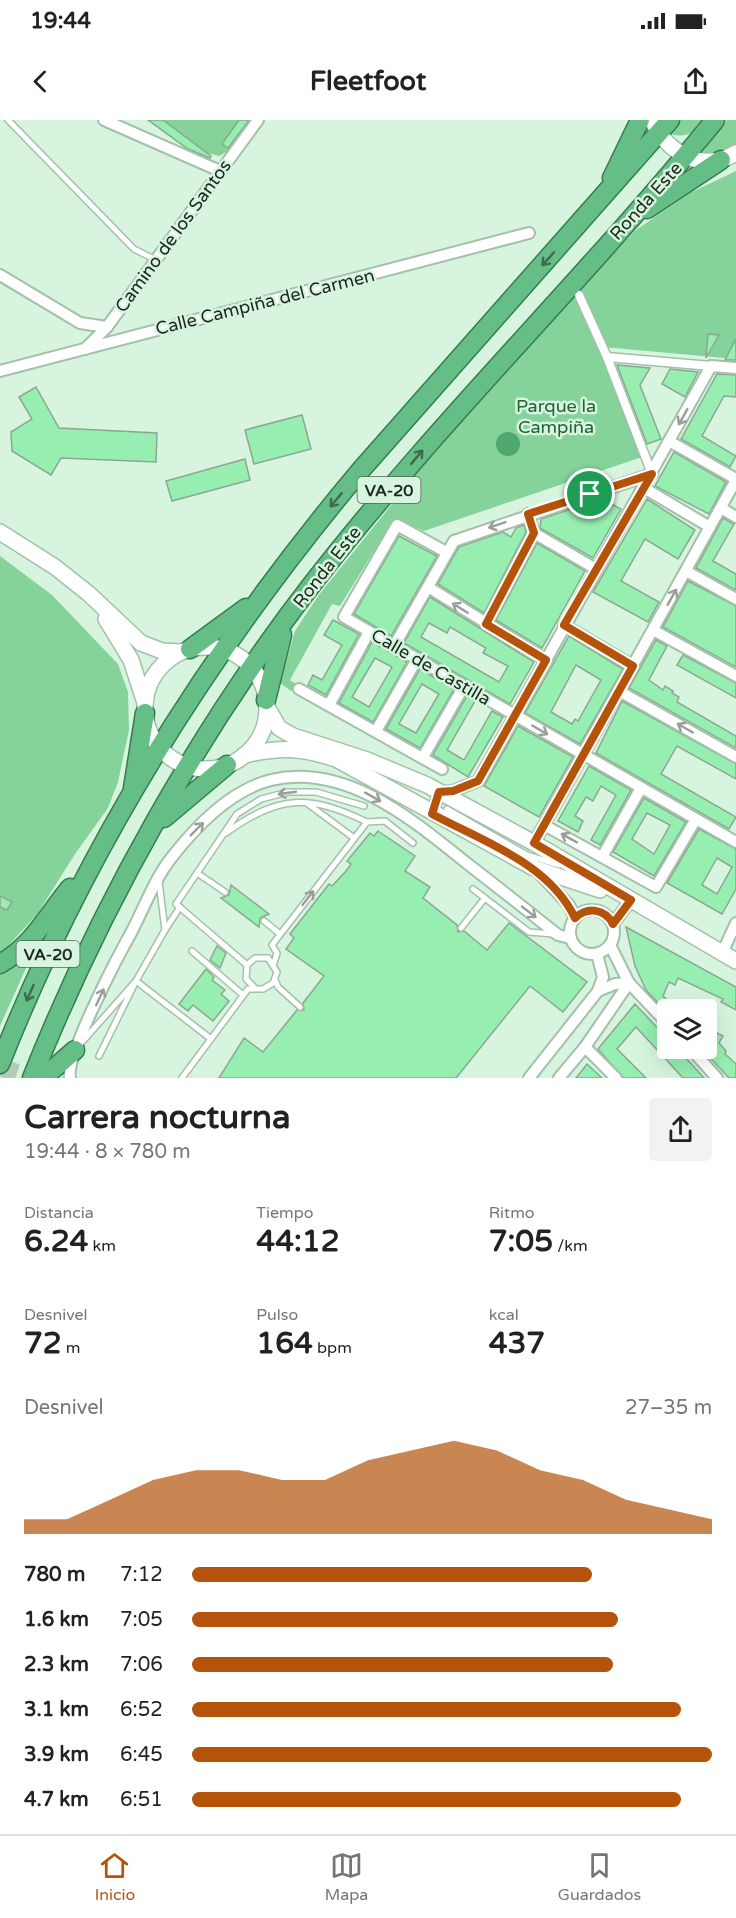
<!DOCTYPE html>
<html lang="es">
<head>
<meta charset="utf-8">
<style>
  :root { --surface:#fff; --page:#f2f2f2; --text:#222; --muted:#767676; --line:#e0e0e0; --accent:#b45309 }
  body { margin:0; font-family:"Varela Round",sans-serif; background:var(--page); color:var(--text); height:100vh; display:flex; flex-direction:column; font-size:22px; white-space:nowrap }
  * { box-sizing:border-box; margin:0 }
  p { font-size:20px; color:var(--muted) }
  .icon { flex:none; width:33px; height:33px; fill:none; stroke:currentColor; stroke-width:2; stroke-linecap:round; stroke-linejoin:round }
  .map { position:relative; height:958px; overflow:hidden }
  .panel { display:flex; flex-direction:column; background:var(--surface); flex:1 }
  .panel>* { flex:none }
  .fabs { position:absolute; left:657px; top:879px; display:grid; gap:12px }
  .fabs a { display:grid; place-items:center; width:60px; height:60px; border-radius:6px; background:var(--surface); box-shadow:0 6px 24px #0002; font-size:30px }
  .pin { position:absolute; display:grid; place-items:center; width:51px; height:51px; color:#fff; margin:-26px; border:3px solid #fff; border-radius:50%; box-shadow:0 2px 6px #0007 }
  .round { display:grid; place-items:center; flex:none; width:63px; height:63px; border-radius:6px; background:var(--page) }
  .head { display:flex; align-items:center; justify-content:space-between; height:102px; padding:0 24px }
  h1 { font-size:33px; font-weight:700; line-height:45px }
  .figures { display:grid; grid-template-columns:repeat(3,1fr); gap:9px; height:102px; padding:6px 24px }
  .figures div { display:grid; align-content:center }
  .figures b { font-size:30px; font-weight:700 }
  .figures small { font-size:16px; font-weight:400 }
  .figures p { font-size:16px }
  .chart { height:168px; padding:12px 24px }
  .chart p { display:flex; justify-content:space-between }
  .chart svg { width:100%; height:108px; margin-top:6px; fill:var(--accent); opacity:.7 }
  ul { padding:0 24px; list-style:none; font-size:20px }
  li { display:grid; grid-template-columns:96px 72px 1fr; align-items:center; height:45px }
  li i { height:15px; border-radius:8px; background:var(--accent) }
  .status { display:flex; justify-content:space-between; align-items:center; height:42px; padding:0 30px; background:var(--surface); direction:ltr }
  .status svg { height:16px; fill:currentColor }
  header { display:flex; justify-content:space-between; align-items:center; height:78px; padding:0 24px; background:var(--surface); font-size:27px; font-weight:700 }
  .tab-bar { display:flex; justify-content:space-around; align-items:center; height:84px; border-top:2px solid var(--line); background:var(--surface); font-size:16px; color:var(--muted) }
  .tab-bar a { display:grid; justify-items:center; gap:3px }
  .tab-bar .active { color:var(--accent) }
  .map>svg:first-child { display:block }
</style>
</head>
<body>
<div class="status"><b>19:44</b><svg viewBox="0 0 49 12"><path d="M0 12V9h3v3zM5 12V6h3v6zM10 12V3h3v9zM15 12V0h3v12zM26 1h20v11H26zM47 4h2v5h-2z"/></svg></div>
<header><svg class="icon" aria-label="back" viewBox="0 0 24 24"><path d="M15 5l-7 7 7 7"/></svg>Fleetfoot<svg class="icon" aria-label="share" viewBox="0 0 24 24"><path d="M12 15V3M7 8l5-5 5 5M5 13v7h14v-7"/></svg></header>
<div class="map">
<svg width="736" height="958" viewBox="0 0 736 958">
  <rect width="100%" height="100%" fill="#d7f5de"/>
  <g fill="#85d29b">
    <polygon points="148,0 251,0 230,30 219,36 208,33 204,36 188,29"/>
    <path d="M680,0H705C695,12 685,20 669,13Z"/>
    <polygon points="727,0 736,0 736,25 722,32 701,34"/>
    <path d="M736,51V239L603,227L645,336L424,411C410,404 402,403 387,410L340,486L332,484L290,560L299,566L291,571L280,563L295,511L318,476L446,317L577,172L636,110L690,73Z"/>
    <polygon points="0,436 52,475 118,544 128,572 129,610 118,662 108,688 75,734 38,793 0,835"/>
    <polygon points="36,826 0,906 0,851"/>
  </g>
  <circle fill="#4fa86d" cx="508" cy="324" r="12"/>
  <g fill="#96efb0" stroke="#8ba792" stroke-width="1.5" fill-rule="evenodd">
    <polygon points="148,0 163,0 211,36 210,38 188,29"/>
    <polygon points="239,0 249,0 228,28 222,24"/>
    <polygon points="708,214 719,215 706,238"/>
    <polygon points="736,219 736,240 725,240"/>
    <polygon points="617,245 650,248 640,265 661,319 647,324"/>
    <polygon points="670,249 698,252 685,277 662,264"/>
    <polygon points="717,254 736,255 736,277 724,276 702,316 736,336 730,347 681,319"/>
    <polygon points="36,267 59,308 157,313 156,342 61,338 51,355 12,331 11,312 32,299 19,277"/>
    <polygon points="302,295 311,329 254,344 245,310"/>
    <polygon points="674,332 726,362 709,394 655,366"/>
    <polygon points="245,339 250,360 172,381 166,361"/>
    <polygon points="602,379 621,389 593,438 540,408 541,399"/>
    <polygon points="647,379 695,410 678,439 645,419 621,461 659,482 648,502 593,472"/>
    <polygon points="723,398 734,404 713,441 736,454 736,470 696,448"/>
    <polygon points="524,405 526,412 484,493 438,464 459,427 503,412 511,417 516,408"/>
    <polygon points="399,416 437,436 391,516 354,494"/>
    <polygon points="537,423 585,451 542,528 496,500"/>
    <polygon points="688,461 736,486 736,547 663,507"/>
    <path d="M430,477L534,542L510,584L404,523ZM429,503L447,513L450,507L486,528L483,533L508,546L499,562L421,517Z"/>
    <polygon points="333,500 359,514 326,575 308,565 313,555 322,560 342,525 324,515"/>
    <path d="M569,516L623,549L580,624L525,593ZM576,545L601,560L578,601L575,599L572,604L551,592Z"/>
    <polygon points="656,520 667,526 649,560 663,570 665,566 673,571 672,573 679,577 677,582 736,616 736,628 629,568"/>
    <path d="M372,522L407,542L373,602L339,583ZM375,538L392,547L369,587L352,577Z"/>
    <polygon points="683,535 736,563 736,578 677,545"/>
    <path d="M420,549L454,569L420,628L386,609ZM422,564L439,574L416,613L399,604Z"/>
    <polygon points="467,576 475,581 447,630 464,640 492,591 503,597 468,657 433,635"/>
    <polygon points="622,581 736,644 736,659 677,626 661,654 736,697 729,709 596,633"/>
    <polygon points="518,606 573,637 539,697 484,666"/>
    <polygon points="589,646 631,670 600,725 591,720 616,675 601,666 593,681 586,677 575,696 583,701 578,712 558,701"/>
    <path d="M644,678L686,702L654,756L613,732ZM647,693L670,705L654,734L632,719Z"/>
    <path d="M699,709L736,729V769L722,794L667,763ZM717,738L732,747L717,774L702,765Z"/>
    <polygon points="378,711 415,736 405,751 430,767 423,778 457,805 458,812 464,811 487,830 509,803 587,862 563,892 530,866 456,958 219,958 244,918 263,932 297,890 304,890 303,883 324,856 286,829 294,818 290,814 329,764 332,766 347,750 351,744 347,741 370,713 374,716"/>
    <polygon points="231,765 269,794 260,798 259,807 221,778 229,775"/>
    <polygon points="0,776 12,782 7,790 0,787"/>
    <polygon points="626,807 736,867 736,890 721,882 723,879 678,858 675,865 669,862 663,876 678,890 668,890 668,893 646,870 635,846"/>
    <polygon points="217,826 226,833 220,848 210,840"/>
    <polygon points="206,849 214,857 212,860 225,870 221,874 229,881 213,901 193,885 188,891 179,884"/>
    <polygon points="635,884 668,919 668,928 677,928 704,958 683,958 636,907 617,929 646,958 623,958 598,929"/>
    <polygon points="706,907 723,916 719,923 726,931 725,934 736,944 736,958 729,958 701,928 706,928"/>
    <polygon points="587,944 602,958 576,958"/>
  </g>
  <g fill="none" stroke-linecap="round" stroke-linejoin="round">
    <polyline stroke="#b2ccb8" stroke-width="18" stroke-dasharray="18 9" stroke-linecap="butt" points="0,947 31,958"/>
    <g stroke="#a3c0aa" stroke-width="8">
      <g id="service">
        <polyline points="8,0 134,129 156,140"/>
        <polyline points="308,684 354,718"/>
        <polyline points="447,689 527,735 559,745"/>
        <path d="M226,713C278,675 309,674 367,702"/>
        <polyline points="197,753 225,772"/>
        <polyline points="473,769 529,812 553,814"/>
        <polyline points="264,801 280,814"/>
        <polyline points="461,808 485,778"/>
        <polyline points="165,810 180,787"/>
        <polyline points="192,831 243,875"/>
        <polyline points="274,843 277,833 272,825 367,702 385,701 413,723"/>
        <polyline points="247,845 176,784 237,694 261,679 288,672 316,672 364,686"/>
        <polyline points="275,860 278,867 300,887"/>
        <polyline points="82,922 136,861 165,810 159,762"/>
        <polyline points="99,936 136,861 211,919"/>
        <polyline points="182,958 248,869 263,869 273,863 277,852 268,838 255,838 247,845 246,859 254,867"/>
      </g>
    </g>
    <g stroke="#a3c0aa" stroke-width="11">
      <g id="pedestrian">
        <polyline points="579,175 607,237 652,354"/>
        <polyline points="607,237 711,246"/>
      </g>
    </g>
    <g stroke="#a3c0aa" stroke-width="14">
      <g id="minor">
        <polyline points="104,0 220,51"/>
        <polyline points="0,155 80,203 107,207"/>
        <polyline points="85,229 107,207 258,0"/>
        <polyline points="0,251 529,113"/>
        <polyline points="669,321 736,359"/>
        <polyline points="644,368 710,407"/>
        <polyline points="721,388 736,397"/>
        <polyline points="534,413 596,449"/>
        <polyline points="446,432 397,405 344,497 736,722"/>
        <polyline points="686,451 736,479"/>
        <polyline points="428,467 546,540"/>
        <polyline points="486,504 534,413 528,394"/>
        <polyline points="564,505 633,546"/>
        <polyline points="653,510 736,556"/>
        <polyline points="394,526 454,421 652,354"/>
        <polyline points="299,569 442,649"/>
        <polyline points="619,571 736,637"/>
        <polyline points="329,585 369,512"/>
        <polyline points="376,611 417,539"/>
        <polyline points="423,637 464,566"/>
        <polyline points="432,694 439,672 453,671 478,661 711,246 736,248"/>
        <polyline points="544,705 656,767 696,699"/>
        <polyline points="534,723 736,360"/>
        <polyline points="602,737 641,668"/>
        <polyline points="536,750 569,785 575,798"/>
        <circle cx="592" cy="812" r="22"/>
        <polyline points="613,804 631,780"/>
        <polyline points="610,825 629,863 668,904"/>
        <polyline points="722,833 736,803"/>
        <polyline points="598,871 615,864 629,863"/>
        <polyline points="585,927 616,958"/>
        <polyline points="690,928 717,958"/>
        <path d="M70,958C65,937 118,836 131,813C144,788 155,758 172,737C197,705 231,670 271,660C347,642 415,702 469,745C499,768 528,791 558,815L570,818"/>
        <polyline points="529,958 598,871 603,857 597,834"/>
        <polyline points="559,958 585,927 629,863"/>
      </g>
    </g>
    <g stroke="#a3c0aa" stroke-width="18">
      <g id="secondary">
        <path d="M652,0C666,32 702,54 736,33"/>
        <polyline points="0,412 55,447 89,474 141,523 162,531 181,532"/>
        <polyline points="106,499 131,540 145,583"/>
        <circle cx="206" cy="588" r="61"/>
        <polyline points="267,587 279,608 293,616 367,640 427,665 534,723 736,841"/>
        <path d="M244,635C281,627 299,627 336,639L534,748L600,770"/>
      </g>
    </g>
    <g stroke="#337e4f" stroke-width="21">
      <g id="trunk">
        <polyline points="612,58 640,0"/>
        <polyline points="647,89 721,40"/>
        <polyline points="190,529 246,488"/>
        <polyline points="266,580 282,515"/>
        <polyline points="133,668 145,593"/>
        <polyline points="164,698 227,645"/>
        <path d="M0,844C33,825 47,796 70,768"/>
        <path d="M0,944C85,728 211,529 360,351L670,0"/>
        <path d="M32,958C100,787 200,608 313,463C439,301 586,158 715,0"/>
        <polyline points="43,958 75,930"/>
      </g>
    </g>
    <use href="#service" stroke="#fff" stroke-width="5"/>
    <use href="#pedestrian" stroke="#fff" stroke-width="8"/>
    <use href="#minor" stroke="#fff" stroke-width="10"/>
    <use href="#secondary" stroke="#fff" stroke-width="15"/>
    <use href="#trunk" stroke="#66be87" stroke-width="18"/>
  </g>
  <defs><path id="oneway-shaft" d="M-6 0H5M1.5-3L5.5 0L1.5 3" fill="none" stroke-width="1.6" stroke-linecap="round" stroke-linejoin="round" transform="scale(1.5)"/></defs>
  <g stroke="#3d6b4e">
    <use href="#oneway-shaft" transform="translate(548 139) rotate(132)"/>
    <use href="#oneway-shaft" transform="translate(417 337) rotate(-50)"/>
    <use href="#oneway-shaft" transform="translate(336 380) rotate(130)"/>
    <use href="#oneway-shaft" transform="translate(30 873) rotate(114)"/>
  </g>
  <g stroke="#999e9a">
    <use href="#oneway-shaft" transform="translate(683 297) rotate(119)"/>
    <use href="#oneway-shaft" transform="translate(497 405) rotate(161)"/>
    <use href="#oneway-shaft" transform="translate(672 477) rotate(-61)"/>
    <use href="#oneway-shaft" transform="translate(460 488) rotate(-148)"/>
    <use href="#oneway-shaft" transform="translate(685 608) rotate(-150)"/>
    <use href="#oneway-shaft" transform="translate(540 610) rotate(30)"/>
    <use href="#oneway-shaft" transform="translate(287 673) rotate(172)"/>
    <use href="#oneway-shaft" transform="translate(373 677) rotate(29)"/>
    <use href="#oneway-shaft" transform="translate(197 709) rotate(-45)"/>
    <use href="#oneway-shaft" transform="translate(569 718) rotate(-151)"/>
    <use href="#oneway-shaft" transform="translate(308 778) rotate(-52)"/>
    <use href="#oneway-shaft" transform="translate(529 792) rotate(38)"/>
    <use href="#oneway-shaft" transform="translate(100 877) rotate(-65)"/>
  </g>
  <g fill="none" stroke-linecap="round" stroke-linejoin="round">
    <g stroke="#fff" stroke-width="12">
      <path id="route" d="M652,354L564,505L633,546L534,723L631,780L613,804C605,789 588,786 575,798C549,743 482,721 432,694L439,672L453,671L478,661L546,540L486,504L534,413L528,394Z"/>
    </g>
    <use href="#route" stroke="#b45309" stroke-width="8"/>
  </g>
  <g text-anchor="middle" stroke-width="5" stroke-linejoin="round" paint-order="stroke">
    <g fill="#d7f5de" stroke="#546558" stroke-width="1.5">
      <rect x="357.5" y="357" width="63" height="26" rx="4.5"/>
      <rect x="16.5" y="821" width="63" height="26" rx="4.5"/>
    </g>
    <g font-size="16" font-weight="bold" fill="#1c271f">
      <text x="389" y="376">VA-20</text>
      <text x="48" y="840">VA-20</text>
    </g>
    <g font-size="18" fill="#1c271f" stroke="#d7f5de">
      <text transform="translate(646 81) rotate(-48)" y="6">Ronda Este</text>
      <text transform="translate(173 116) rotate(-54)" y="6">Camino de los Santos</text>
      <text transform="translate(265 182) rotate(-14)" y="6">Calle Campiña del Carmen</text>
      <text transform="translate(327 447) rotate(-52)" y="6">Ronda Este</text>
      <text transform="translate(431 547) rotate(30)" y="6">Calle de Castilla</text>
    </g>
    <g font-size="18" fill="#216038" stroke="#d7f5de">
      <text x="556" y="292">Parque la<tspan x="556" dy="21">Campiña</tspan></text>
    </g>
  </g>
</svg>
<div class="fabs">
<a><svg class="icon" aria-label="layers" viewBox="0 0 24 24"><path d="M12 4l9 5-9 5-9-5zM3 14l9 5 9-5"/></svg></a>
</div>
<div class="pin" style="left:590px;top:374px;background:#1e9e55"><svg class="icon" aria-label="arrive" viewBox="0 0 24 24"><path d="M6 21V4h12l-3 4 3 4H6"/></svg></div>
</div>
<section class="panel">
<div class="head"><div><h1>Carrera nocturna</h1><p>19:44 · 8 × 780 m</p></div><a class="round"><svg class="icon" aria-label="share" viewBox="0 0 24 24"><path d="M12 15V3M7 8l5-5 5 5M5 13v7h14v-7"/></svg></a></div>
<div class="figures">
<div><p>Distancia</p><b>6.24<small> km</small></b></div>
<div><p>Tiempo</p><b>44:12</b></div>
<div><p>Ritmo</p><b>7:05<small> /km</small></b></div>
</div>
<div class="figures">
<div><p>Desnivel</p><b>72<small> m</small></b></div>
<div><p>Pulso</p><b>164<small> bpm</small></b></div>
<div><p>kcal</p><b>437</b></div>
</div>
<div class="chart"><p><span>Desnivel</span>27–35 m</p>
<svg viewBox="0 0 160 44" preserveAspectRatio="none"><path d="M0 44V38L10 38L20 30L30 22L40 18L50 18L60 22L70 22L80 14L90 10L100 6L110 10L120 18L130 22L140 30L150 34L160 38V44z"/></svg>
</div>
<ul>
<li><b>780 m</b>7:12<i style="width:77%"></i></li>
<li><b>1.6 km</b>7:05<i style="width:82%"></i></li>
<li><b>2.3 km</b>7:06<i style="width:81%"></i></li>
<li><b>3.1 km</b>6:52<i style="width:94%"></i></li>
<li><b>3.9 km</b>6:45<i style="width:100%"></i></li>
<li><b>4.7 km</b>6:51<i style="width:94%"></i></li>
</ul>
</section>
<nav class="tab-bar">
<a class="active"><svg class="icon" aria-label="home" viewBox="0 0 24 24"><path d="M3 11l9-7 9 7M6 9v11h12V9"/></svg>Inicio</a>
<a><svg class="icon" aria-label="map" viewBox="0 0 24 24"><path d="M3 6l6-2 6 2 6-2v14l-6 2-6-2-6 2zM9 4v14M15 6v14"/></svg>Mapa</a>
<a><svg class="icon" aria-label="saved" viewBox="0 0 24 24"><path d="M7 4h10v16l-5-4-5 4z"/></svg>Guardados</a>
</nav>
</body>
</html>
